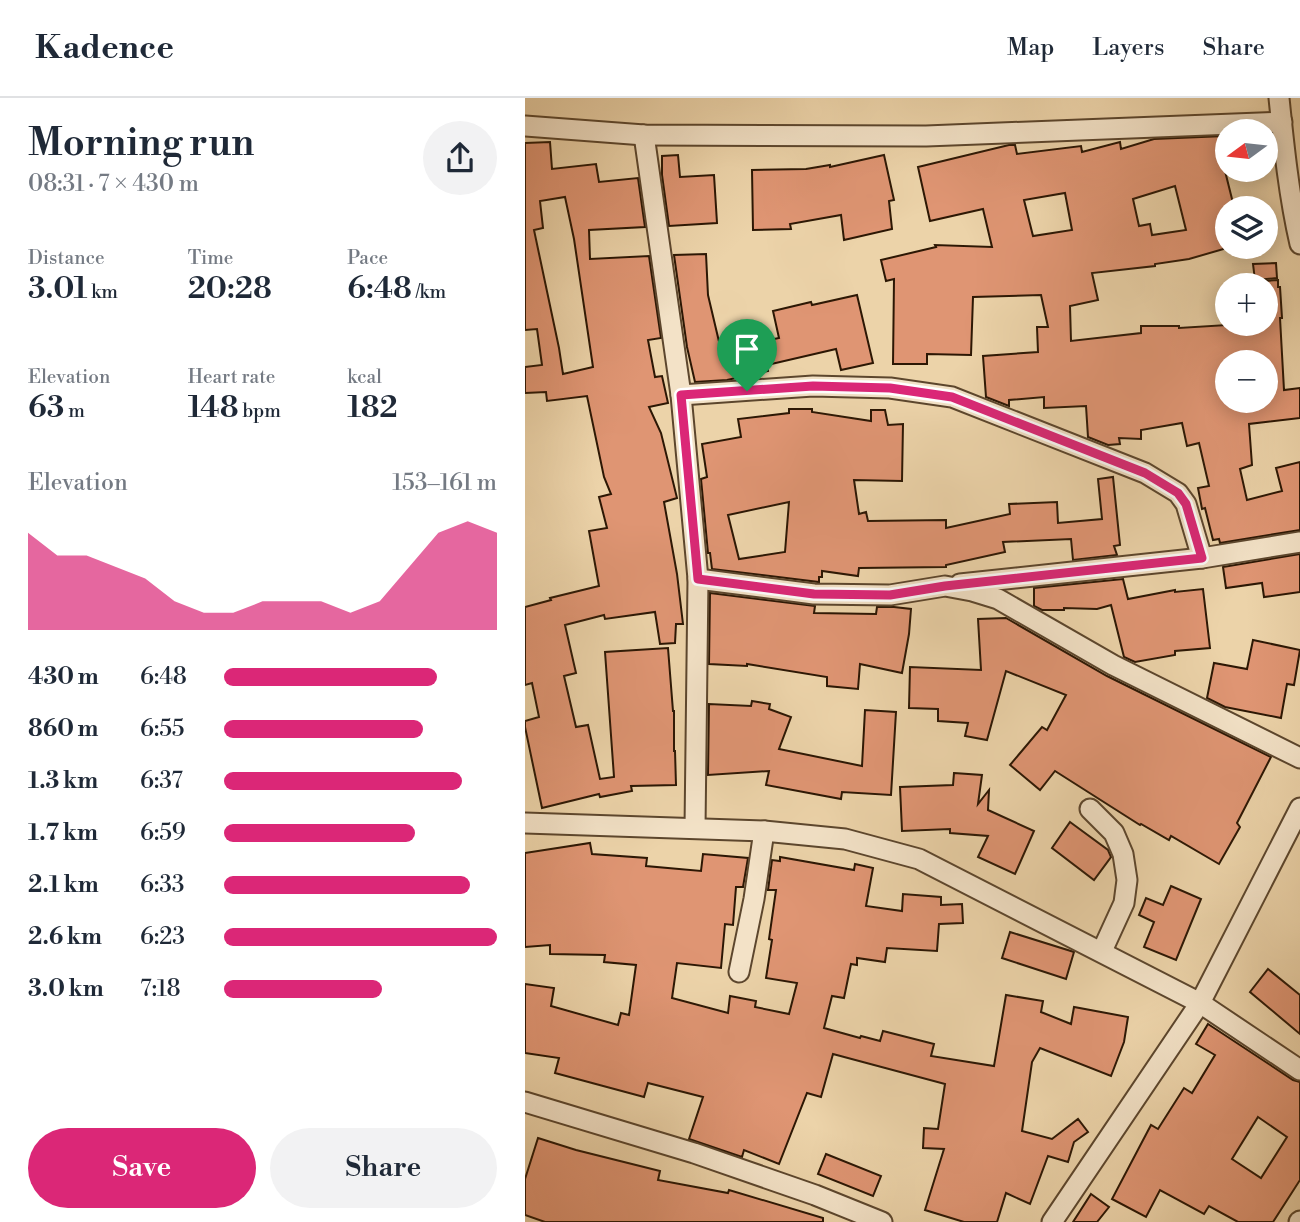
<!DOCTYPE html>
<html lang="en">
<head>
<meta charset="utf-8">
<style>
  :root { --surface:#fff; --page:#f2f2f3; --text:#1f2937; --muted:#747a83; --line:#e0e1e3; --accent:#db2777 }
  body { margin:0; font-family:"Libre Bodoni",serif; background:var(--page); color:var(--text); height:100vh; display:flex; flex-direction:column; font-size:26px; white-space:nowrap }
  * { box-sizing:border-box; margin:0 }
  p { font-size:23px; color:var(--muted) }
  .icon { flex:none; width:38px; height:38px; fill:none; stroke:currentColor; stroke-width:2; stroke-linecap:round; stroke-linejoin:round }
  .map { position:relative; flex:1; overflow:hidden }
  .side { display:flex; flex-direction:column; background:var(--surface); width:525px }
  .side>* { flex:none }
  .needle { width:46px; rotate:255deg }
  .buttons { position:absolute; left:690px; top:21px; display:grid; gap:14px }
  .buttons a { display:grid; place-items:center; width:63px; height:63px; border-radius:50%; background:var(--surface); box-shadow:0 4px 18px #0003; font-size:35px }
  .pin { position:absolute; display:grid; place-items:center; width:60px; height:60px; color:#fff; margin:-72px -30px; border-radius:50% 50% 50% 0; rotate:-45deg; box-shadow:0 0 7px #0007 }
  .pin .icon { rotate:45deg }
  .round { display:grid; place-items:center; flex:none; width:74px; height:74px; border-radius:37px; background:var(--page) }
  .headline { display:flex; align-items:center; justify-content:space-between; height:119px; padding:0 28px }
  h1 { font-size:38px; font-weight:600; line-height:52px }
  .figures { display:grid; grid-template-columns:repeat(3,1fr); gap:10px; height:119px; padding:7px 28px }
  .figures div { display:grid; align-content:center }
  .figures b { font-size:30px; font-weight:600 }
  .figures small { font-size:19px; font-weight:400 }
  .figures p { font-size:19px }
  .chart { height:196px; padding:14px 28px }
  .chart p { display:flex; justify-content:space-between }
  .chart svg { width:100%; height:126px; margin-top:7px; fill:var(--accent); opacity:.7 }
  .primary-button { display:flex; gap:14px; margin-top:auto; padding:14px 28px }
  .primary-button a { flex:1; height:80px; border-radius:42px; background:var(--accent); color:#fff; font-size:28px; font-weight:600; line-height:80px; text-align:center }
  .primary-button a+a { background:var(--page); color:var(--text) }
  ul { padding:0 28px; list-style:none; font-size:23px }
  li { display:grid; grid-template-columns:112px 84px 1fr; align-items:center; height:52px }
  li i { height:18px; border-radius:9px; background:var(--accent) }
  header { display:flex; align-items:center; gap:42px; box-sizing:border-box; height:98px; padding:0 35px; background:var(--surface); border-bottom:2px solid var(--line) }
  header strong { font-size:33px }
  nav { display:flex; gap:38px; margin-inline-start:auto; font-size:24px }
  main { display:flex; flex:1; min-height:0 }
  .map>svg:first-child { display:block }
</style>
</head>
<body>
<header>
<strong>Kadence</strong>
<nav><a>Map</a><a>Layers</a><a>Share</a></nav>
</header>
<main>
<section class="side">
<div class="headline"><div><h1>Morning run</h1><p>08:31 · 7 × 430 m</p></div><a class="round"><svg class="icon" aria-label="share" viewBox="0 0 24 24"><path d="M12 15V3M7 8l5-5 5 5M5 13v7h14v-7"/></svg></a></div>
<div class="figures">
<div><p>Distance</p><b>3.01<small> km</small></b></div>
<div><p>Time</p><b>20:28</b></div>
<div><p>Pace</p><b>6:48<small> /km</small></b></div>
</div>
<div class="figures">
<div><p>Elevation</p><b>63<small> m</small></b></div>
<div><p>Heart rate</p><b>148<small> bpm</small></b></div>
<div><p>kcal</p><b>182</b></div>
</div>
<div class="chart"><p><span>Elevation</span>153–161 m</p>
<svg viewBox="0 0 160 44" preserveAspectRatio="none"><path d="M0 44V10L10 18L20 18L30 22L40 26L50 34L60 38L70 38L80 34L90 34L100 34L110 38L120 34L130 22L140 10L150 6L160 10V44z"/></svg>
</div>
<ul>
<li><b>430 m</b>6:48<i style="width:78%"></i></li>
<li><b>860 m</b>6:55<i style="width:73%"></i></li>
<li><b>1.3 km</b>6:37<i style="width:87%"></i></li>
<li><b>1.7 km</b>6:59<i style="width:70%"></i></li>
<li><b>2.1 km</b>6:33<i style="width:90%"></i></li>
<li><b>2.6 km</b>6:23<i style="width:100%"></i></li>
<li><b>3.0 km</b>7:18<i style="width:58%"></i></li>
</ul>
<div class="primary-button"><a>Save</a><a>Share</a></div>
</section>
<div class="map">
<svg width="775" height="1124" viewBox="0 0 775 1124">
  <rect width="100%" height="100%" fill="#ecd3a9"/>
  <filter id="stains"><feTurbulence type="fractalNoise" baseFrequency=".00286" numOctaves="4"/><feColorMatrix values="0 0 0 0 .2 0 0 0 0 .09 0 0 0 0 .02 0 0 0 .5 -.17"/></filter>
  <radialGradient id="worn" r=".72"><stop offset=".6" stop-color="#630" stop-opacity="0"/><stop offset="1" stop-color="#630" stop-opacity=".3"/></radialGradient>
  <g fill="#df9573" stroke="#2c1704" stroke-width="2" fill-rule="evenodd">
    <path d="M700,38L702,65H698L709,109L702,110V150L664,161L630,166V168L567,175L573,202L545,208L546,243L616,235V228H654V230L702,227V229L740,226V183L753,182V189H755L757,220H755L759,292L775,290V320L724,326L727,367L715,371L722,402L757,393L751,370L775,364V432L695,445L694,441L688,442L680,410L677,411L673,390L684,388L674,345L662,348L657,325L616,332V341L594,340L595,346L583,347L563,339L561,308L519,310V299L484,302V308L461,299L458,258L513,254L512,229H523L516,197L448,199L446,257L402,256V266H368L369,181L361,183L356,162L411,149L410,147L467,149L458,111L405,123L393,69L484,47H490L492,56L556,48L557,54L595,44L596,51L629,41ZM650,88L661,132L627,137L625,126L614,128L608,101ZM540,95L547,132L508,138L499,102ZM702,264H740V303H702Z"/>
    <path d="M25,44L27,71L71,66L74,84L113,80L120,129L64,132L65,161L124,158L136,240L123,242L130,279L137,278L143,305L124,309L136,335L152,400L139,404L152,476L158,526H151L150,545L135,546L130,514L80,521L79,517L40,527L51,575L39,578L51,629L63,627L75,681L89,679L80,554L143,550L148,613H149V653H150L151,687L106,688L107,693L75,699L74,696L17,710L0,629V623L14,619L7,585L0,587V509L26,502L25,500L74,488L64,433L82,430L74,399L86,396L79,379L62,298L22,303L21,294L0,295V269L17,267L12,231L0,232V45ZM40,99L49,141L68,269L38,276L34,250L9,132L18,130L15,103Z"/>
    <polygon points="153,57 155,79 189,77 192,125 144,128 137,77 137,58"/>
    <polygon points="359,57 369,102 364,103 367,131 319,142 316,117 265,126 266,131 228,132 227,72 281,71 305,67 305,69"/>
    <polygon points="181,156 183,197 196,252 254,240 248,213 286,204 287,207 332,197 348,265 316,272 311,251 242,267 243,273 202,282 170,284 162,249 149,157"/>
    <polygon points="751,165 752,180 730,182 728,166"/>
    <path d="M264,311H287V314L346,323V312H360L363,327L378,326L377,383L329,382L334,416L341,414L343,423L421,422V430L485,416L484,406L532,404L533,425L577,421L573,381L588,379L595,447L589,448L592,457L548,462L546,441L478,444L480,454L421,467V469L334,470L333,478L297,473V479H294V484L187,471L185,455H183L176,381L182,379L177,346L216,339L213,321L264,315ZM264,404L260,454L214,461L203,417Z"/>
    <polygon points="775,456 775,494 739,499 737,485 701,490 698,469"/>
    <polygon points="598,481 603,501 650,492 650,494 678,491 685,550 650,553 650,557 610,564 599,559 586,507 572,511 539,510 539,512 517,512 509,508 509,490"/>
    <polygon points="185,495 290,508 289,515 351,516 352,509 369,509 386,511 384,536 377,575 335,566 333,591 302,588 302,579 222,566 222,568 184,566"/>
    <polygon points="481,520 582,578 746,659 712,725 715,729 694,766 646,738 644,742 616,726 615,727 530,673 515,692 485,667 517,629 522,632 541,597 481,573 462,642 440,638 443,625 413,623 413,611 384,610 385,569 456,572 453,521"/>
    <polygon points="728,542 775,552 769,587 762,586 756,620 700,609 682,600 689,565 722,571"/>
    <polygon points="227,603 245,606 244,611 266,619 254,651 337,668 340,612 371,614 366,697 317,694 316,701 241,687 244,673 183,677 184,606 226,608"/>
    <polygon points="429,675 457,677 453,706 464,692 463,712 509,733 490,776 453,759 463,738 425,735 425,731 377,733 375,689 428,687"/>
    <polygon points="545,724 583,752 586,759 569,782 527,750"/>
    <polygon points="65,745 67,756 122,760 121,768 176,773 178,756 223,760 218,789 211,789 208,827 200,826 196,870 152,865 147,900 203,915 205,898 231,903 230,909 264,916 272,885 241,880 247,842 244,841 251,792 243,792 247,762 255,763 255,759 329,772 330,766 348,770 341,808 377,813 378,796 416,799 416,807 437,806 438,825 414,826 412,853 362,850 360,864 332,860 332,867 326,866 319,900 307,898 299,930 335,940 336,938 355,943 358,933 409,946 406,958 469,968 481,897 518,903 516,914 546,926 549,909 603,919 599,944 586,978 515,950 507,964 497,1033 527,1041 553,1021 563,1034 549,1044 543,1064 523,1058 505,1106 481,1095 472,1124 439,1124 400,1112 419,1051 398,1050 399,1030 413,1031 420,986 308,956 296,999 282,995 254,1066 219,1052 217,1059 164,1041 178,999 123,985 119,999 30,975 34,960 0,955 0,886 29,890 26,908 93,927 96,915 104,917 111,867 79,864 80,857 25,856 25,847 0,849 0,755"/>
    <polygon points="646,788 676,801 651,862 619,849 629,824 614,817 621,800 638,807"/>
    <polygon points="485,834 549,854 541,881 477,860"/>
    <polygon points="743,871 775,897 775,936 725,894"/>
    <path d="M683,926L768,982L775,984V1082L748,1124H713L684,1108L679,1116L635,1092L621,1119L587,1101L626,1027L633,1031L659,990L667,995L690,957L671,946ZM733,1019L762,1039L736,1080L707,1061Z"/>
    <polygon points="13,1040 51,1052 135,1073 133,1082 203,1095 204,1092 298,1120 298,1124 20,1124 0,1117 0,1081"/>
    <polygon points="301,1056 356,1078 348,1098 293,1076"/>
    <polygon points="566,1096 584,1109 572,1124 548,1124"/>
  </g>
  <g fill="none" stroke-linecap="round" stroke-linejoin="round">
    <g stroke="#5c462d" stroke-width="23">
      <g id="minor">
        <path d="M754,0C759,49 764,98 775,146"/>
        <polyline points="0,28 119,37 401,38 757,24"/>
        <polyline points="119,37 156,297 173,481 170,730"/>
        <polyline points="156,297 288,288 365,290 427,299 620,375 653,395 661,406 677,460"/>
        <polyline points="173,481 289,496 365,497 420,488 447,493 473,501 588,567 775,660"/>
        <polyline points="435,486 677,460 775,444"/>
        <polyline points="565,711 589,735 598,756 602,782 599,805 577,853"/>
        <polyline points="0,725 239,733 320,741 394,761 675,905 775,972"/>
        <polyline points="214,874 229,801 239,733"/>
        <polyline points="0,1004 169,1055 290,1097 357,1124"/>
        <polyline points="527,1124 675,905 775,710"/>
        <polyline points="774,1124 775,1123"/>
      </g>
    </g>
    <use href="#minor" stroke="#f3e2c7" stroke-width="19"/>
  </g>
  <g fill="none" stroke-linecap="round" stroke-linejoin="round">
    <g stroke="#fff" stroke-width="14">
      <polygon id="route" points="288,288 365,290 427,299 620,375 653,395 661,406 677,460 420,488 365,497 289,496 173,481 156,297"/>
    </g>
    <use href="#route" stroke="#db2777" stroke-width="9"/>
  </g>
  <rect width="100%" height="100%" filter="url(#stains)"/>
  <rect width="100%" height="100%" fill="url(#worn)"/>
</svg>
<div class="buttons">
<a><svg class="needle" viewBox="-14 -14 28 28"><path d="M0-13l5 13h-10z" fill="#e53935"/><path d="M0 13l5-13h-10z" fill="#747a83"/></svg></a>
<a><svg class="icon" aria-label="layers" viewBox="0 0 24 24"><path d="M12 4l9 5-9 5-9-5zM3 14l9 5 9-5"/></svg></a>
<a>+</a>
<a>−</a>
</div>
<div class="pin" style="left:222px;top:293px;background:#1e9e55"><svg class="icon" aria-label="arrive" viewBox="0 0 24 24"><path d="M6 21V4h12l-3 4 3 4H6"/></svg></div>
</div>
</main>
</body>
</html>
